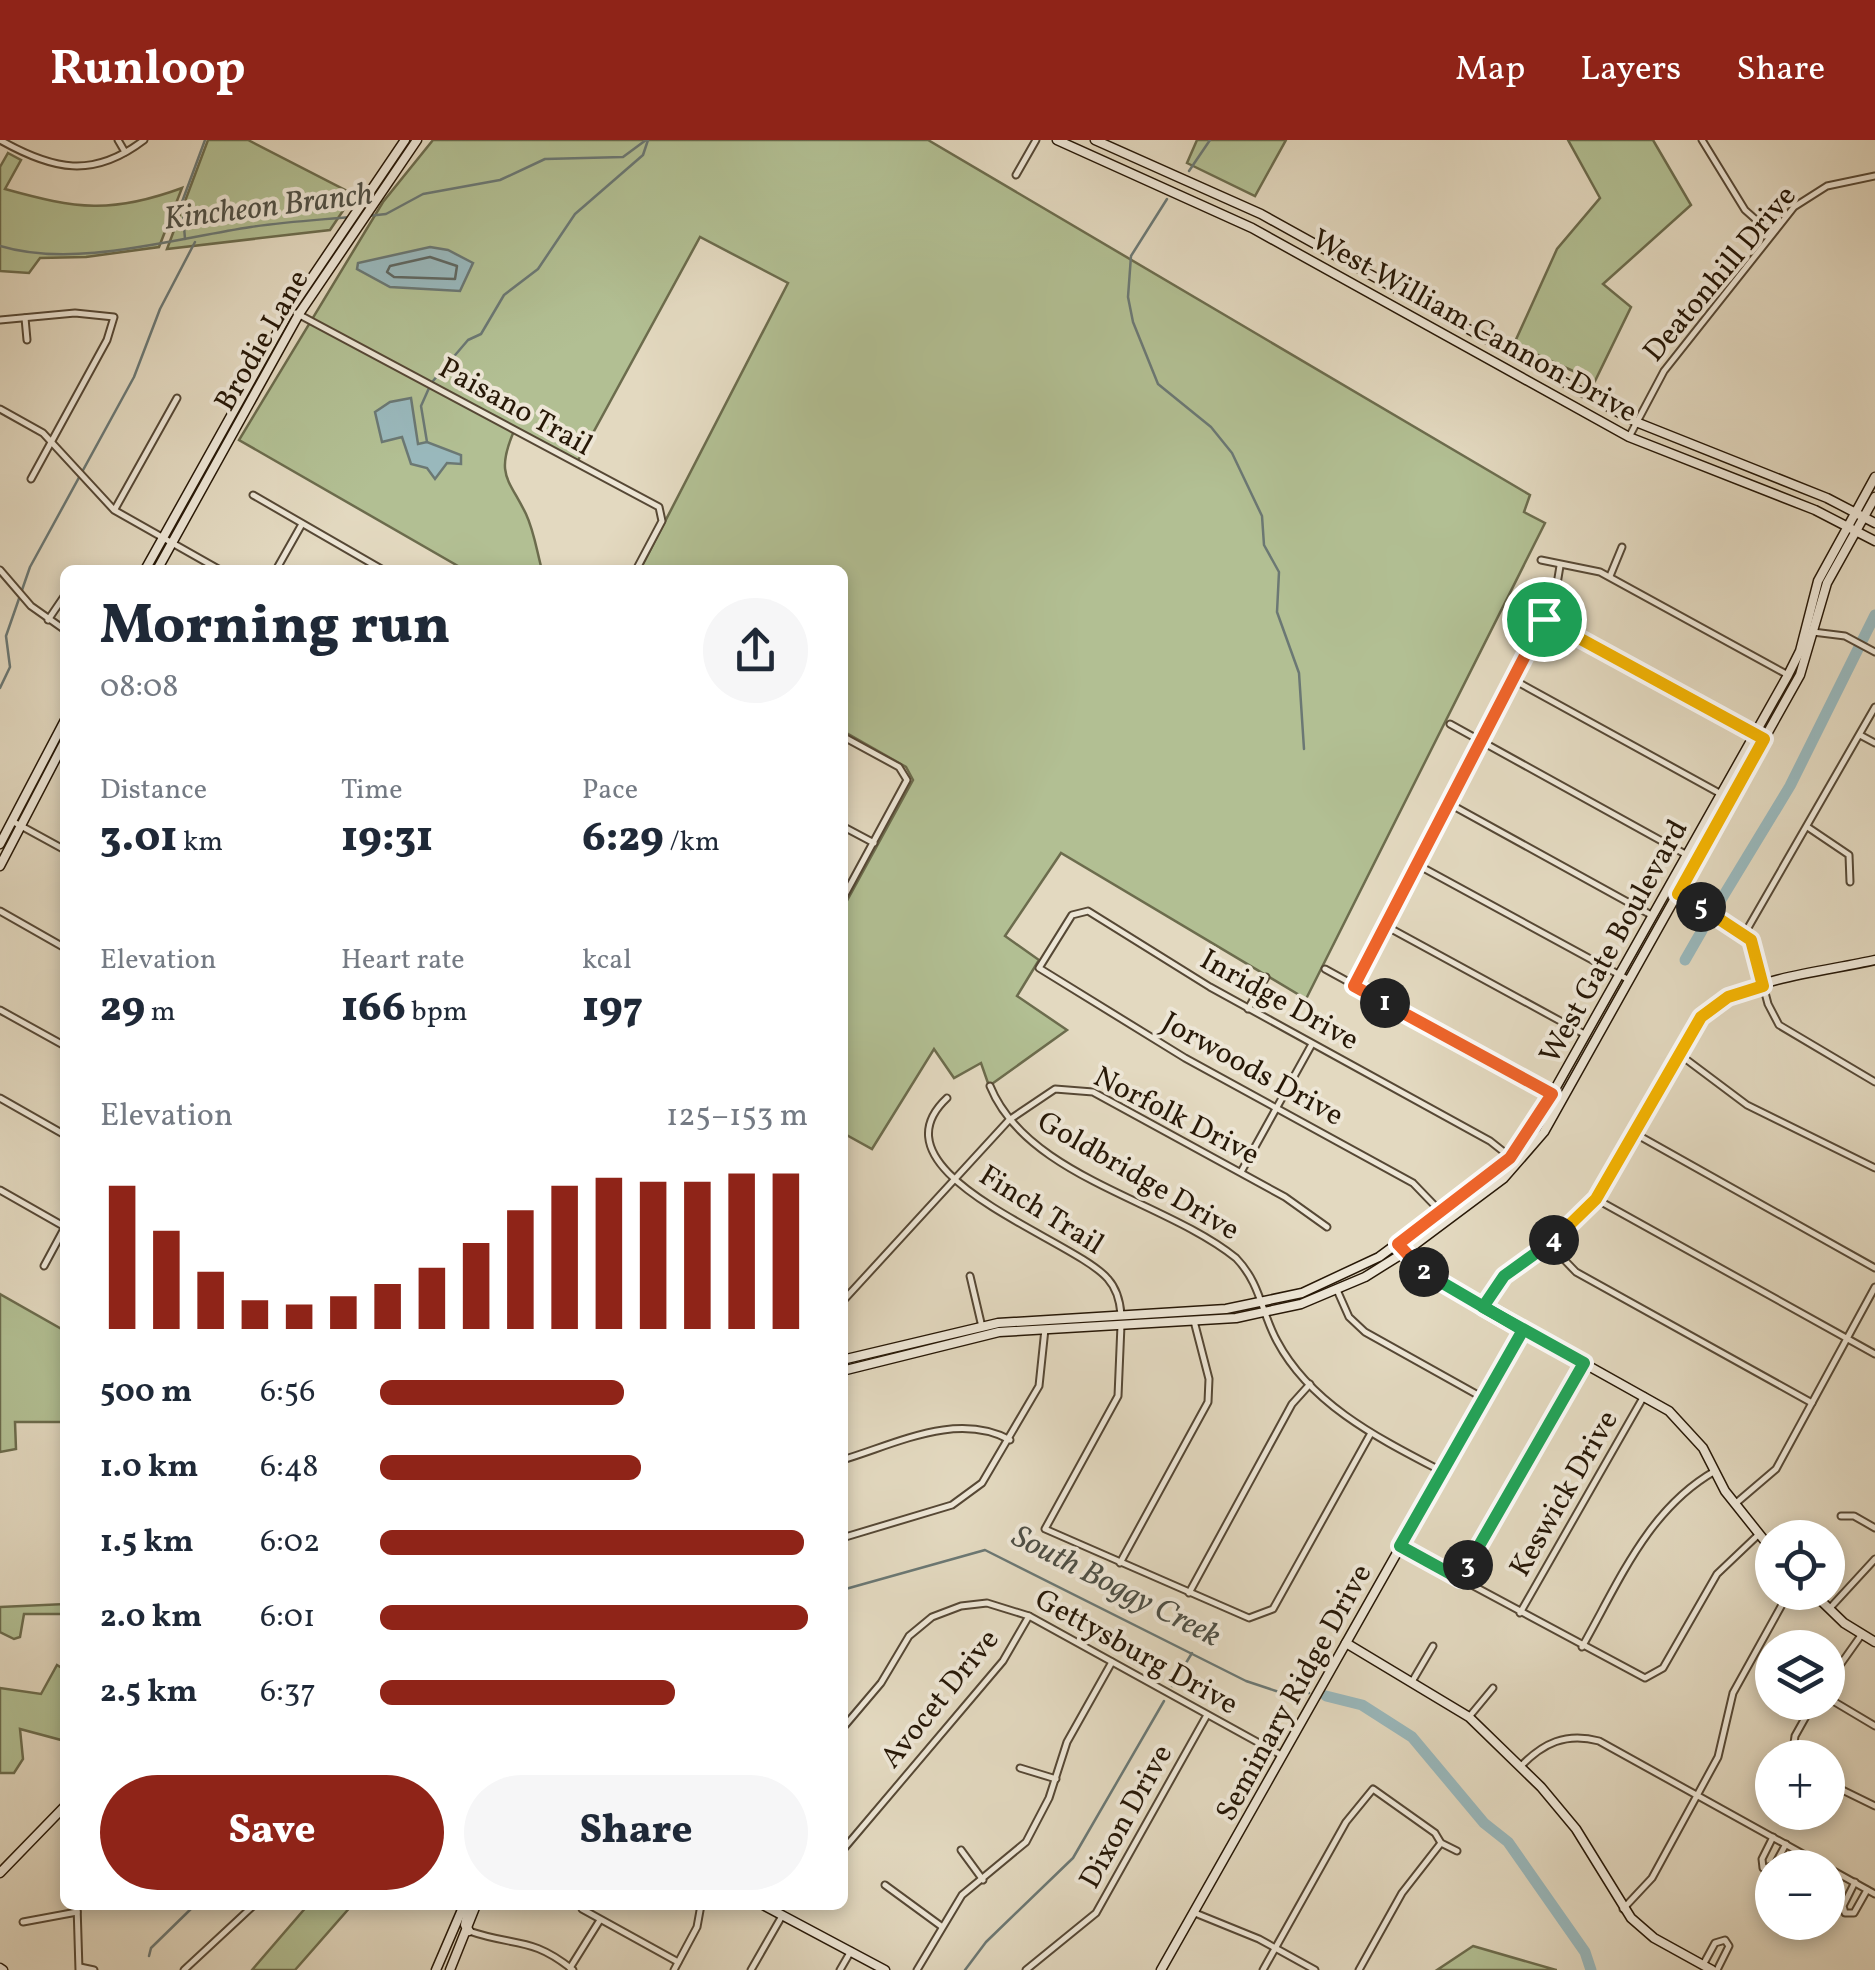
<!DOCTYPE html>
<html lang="en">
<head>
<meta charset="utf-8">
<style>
  :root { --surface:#fff; --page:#f6f6f7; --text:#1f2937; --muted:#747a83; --accent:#8f2418 }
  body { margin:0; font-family:Vollkorn,serif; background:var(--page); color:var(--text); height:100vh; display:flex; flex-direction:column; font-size:38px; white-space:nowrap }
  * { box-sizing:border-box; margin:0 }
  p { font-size:32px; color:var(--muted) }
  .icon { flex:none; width:55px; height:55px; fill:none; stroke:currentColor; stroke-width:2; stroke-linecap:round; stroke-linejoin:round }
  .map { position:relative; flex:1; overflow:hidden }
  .sheet { position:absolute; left:60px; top:425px; width:788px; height:1345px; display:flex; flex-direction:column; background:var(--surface); border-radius:15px; box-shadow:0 5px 15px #0003 }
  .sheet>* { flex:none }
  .buttons { position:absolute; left:1755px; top:1380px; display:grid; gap:20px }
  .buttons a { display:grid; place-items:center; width:90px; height:90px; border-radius:50%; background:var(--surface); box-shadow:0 5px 15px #0003; font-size:50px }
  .pin { position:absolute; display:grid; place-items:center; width:85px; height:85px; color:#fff; margin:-42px; border:5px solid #fff; border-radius:50%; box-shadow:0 2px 10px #0007 }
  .km { position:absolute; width:50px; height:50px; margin:-25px; border-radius:50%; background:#222; color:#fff; font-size:28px; line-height:50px; text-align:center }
  .round { display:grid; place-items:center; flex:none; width:105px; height:105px; border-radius:52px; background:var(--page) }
  .head { display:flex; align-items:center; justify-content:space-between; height:170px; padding:0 40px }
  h1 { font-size:55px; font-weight:800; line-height:75px }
  .figures { display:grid; grid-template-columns:repeat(3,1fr); gap:15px; height:170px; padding:10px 40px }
  .figures div { display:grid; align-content:center }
  .figures b { font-size:42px; font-weight:800 }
  .figures small { font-size:28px; font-weight:400 }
  .figures p { font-size:28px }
  .chart { height:280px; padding:20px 40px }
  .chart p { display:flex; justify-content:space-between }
  .chart svg { width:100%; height:180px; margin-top:10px; stroke:var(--accent); stroke-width:6 }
  .button { display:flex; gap:20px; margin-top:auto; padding:20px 40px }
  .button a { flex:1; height:115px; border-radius:60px; background:var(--accent); color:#fff; font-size:40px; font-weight:800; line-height:115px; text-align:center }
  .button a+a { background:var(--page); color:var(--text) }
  ul { padding:0 40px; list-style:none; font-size:32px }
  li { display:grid; grid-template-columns:160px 120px 1fr; align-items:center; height:75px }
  li i { height:25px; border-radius:12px; background:var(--accent) }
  header { display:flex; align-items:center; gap:60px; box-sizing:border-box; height:140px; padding:0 50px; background:var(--accent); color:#fff }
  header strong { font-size:48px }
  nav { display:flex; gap:55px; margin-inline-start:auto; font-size:35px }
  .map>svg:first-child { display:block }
</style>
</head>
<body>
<header>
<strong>Runloop</strong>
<nav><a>Map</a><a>Layers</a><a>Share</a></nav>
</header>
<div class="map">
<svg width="1875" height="1830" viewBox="0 0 1875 1830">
  <rect width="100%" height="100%" fill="#e3d9c0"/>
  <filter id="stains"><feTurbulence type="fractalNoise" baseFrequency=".002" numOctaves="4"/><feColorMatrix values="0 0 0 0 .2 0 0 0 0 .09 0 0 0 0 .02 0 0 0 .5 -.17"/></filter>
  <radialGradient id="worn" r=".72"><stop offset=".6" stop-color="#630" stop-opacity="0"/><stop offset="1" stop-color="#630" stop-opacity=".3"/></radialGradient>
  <g fill="#b2bf93" stroke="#6c6c4d" stroke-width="2.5">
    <polygon points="208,0 248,0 347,51 351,59 330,90 167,109"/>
    <path d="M433,0H928L1530,355L1524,372L1545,383L1306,859L1061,713L1005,796L1039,820L1017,856L1067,890L989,946L981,923L954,938L934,909L872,1009L843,993V768L913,640L906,627L843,591L842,430H640L788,143L700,97L576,324L514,291C495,335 509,339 526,374C534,391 537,412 542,430H465L239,300L383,62Z"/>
    <polygon points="1197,0 1286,0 1255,56 1187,23"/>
    <polygon points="1568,0 1653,0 1691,65 1603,144 1631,167 1595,241 1514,204 1557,109 1600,58"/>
    <path d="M8,13L21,20L5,49C77,69 111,74 182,48L159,107L86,117L40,118L29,133L0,131V27Z"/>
    <polygon points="0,1154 65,1191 65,1282 15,1282 16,1309 0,1312"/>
    <polygon points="65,1464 65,1474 24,1474 20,1497 14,1499 0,1492 0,1467"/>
    <polygon points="57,1525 65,1530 65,1601 20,1589 23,1619 14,1633 0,1633 0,1548 41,1554"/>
    <polygon points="308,1765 352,1765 295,1830 252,1830"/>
    <polygon points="1473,1806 1556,1830 1557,1830 1437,1830"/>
  </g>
  <g fill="#99b8bc" stroke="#6b7874" stroke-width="2.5">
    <polygon points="430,107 448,110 473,123 460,151 390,147 357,129 358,123"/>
    <polygon points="411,258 418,304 427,302 461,315 461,324 447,323 435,339 427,328 411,324 402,297 382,302 375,272 390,262"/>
  </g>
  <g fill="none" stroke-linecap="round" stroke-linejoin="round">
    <polygon stroke="#606862" stroke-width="2.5" points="430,117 457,126 455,139 394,137 387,132 390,126"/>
    <g stroke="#6b7874" stroke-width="2.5">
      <polyline points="1189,31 1210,0"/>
      <polyline points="1167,59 1131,116 1128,157 1133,182 1158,244 1211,287 1232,313 1262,376 1264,405 1279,432 1277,472 1299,533 1304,609"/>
      <polyline points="368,76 386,74 423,54 500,40 545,19 623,17 646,0"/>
      <polyline points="185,99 182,62 205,0"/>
      <path d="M0,106C75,129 176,98 251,87C284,82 317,80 350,77"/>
      <polyline points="433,241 468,200 481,194 504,155 538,129 575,74 643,15 648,0"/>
      <polyline points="427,302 421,266 429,248"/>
      <polyline points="0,548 10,527 6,496 30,427 134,237 160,169 195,102"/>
      <polyline points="842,1450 985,1410 1246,1541 1279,1552 1309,1553"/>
      <polyline points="1172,1546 1192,1513"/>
      <polyline points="149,1816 151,1808 195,1765"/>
      <polyline points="965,1830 986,1802 1073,1718 1164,1561"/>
    </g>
    <g stroke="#99b8bc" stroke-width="11">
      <polyline points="1716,768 1790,646 1875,475"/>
      <polyline points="1685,820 1708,780"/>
      <polyline points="1326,1556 1362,1565 1412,1597 1484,1683 1508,1702 1585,1812 1591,1830"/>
    </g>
    <g stroke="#564835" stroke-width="9">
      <g id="street">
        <path d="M0,0C53,30 93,39 144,0"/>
        <polyline points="118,0 125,12"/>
        <polyline points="1702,0 1745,70 1771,93"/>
        <polyline points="1016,35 1036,0"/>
        <polyline points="296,173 659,367 662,381 636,430"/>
        <polyline points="25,178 27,200"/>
        <polyline points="0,180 75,173 114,177 107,200 31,339"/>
        <polyline points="0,269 43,293 114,370 220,430"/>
        <polyline points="1629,297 1664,231 1794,67 1827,46 1875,36"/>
        <polyline points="253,355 383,430"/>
        <polyline points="115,369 177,258"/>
        <polyline points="1541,420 1600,432 1788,535"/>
        <polyline points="0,430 31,466 65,490"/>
        <polyline points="276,430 302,384"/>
        <polyline points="1610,436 1622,407"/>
        <polyline points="1544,479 1764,599"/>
        <polyline points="48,480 65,455"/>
        <polyline points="1813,492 1845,496 1875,512"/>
        <polyline points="1512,539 1721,654"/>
        <polyline points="1450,584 1696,720"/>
        <polyline points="1860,595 1875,603"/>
        <polyline points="842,596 899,627 907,640 842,760"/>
        <polyline points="1448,663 1653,776"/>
        <polyline points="12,681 65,710"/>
        <polyline points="842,686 874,703"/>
        <polyline points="1809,688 1849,715 1850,742"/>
        <polyline points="1416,724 1629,840"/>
        <polyline points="1678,754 1751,800 1768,864 1779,885 1875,942"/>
        <polyline points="0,771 65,808"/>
        <polyline points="1384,785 1586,895"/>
        <polyline points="1745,793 1875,567"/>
        <polyline points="1325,829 1562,959"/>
        <polyline points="1354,845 1554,462 1560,426"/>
        <polyline points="1248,869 1266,837"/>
        <polyline points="0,870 65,906"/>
        <polyline points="1679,914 1747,965 1875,1028"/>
        <path d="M990,946C1027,1037 1164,1060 1236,1118C1261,1144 1261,1172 1277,1201C1311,1265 1380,1299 1441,1331"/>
        <polyline points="0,958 65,995"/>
        <path d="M947,958C866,1034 1075,1099 1108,1139C1117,1149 1120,1162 1121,1174"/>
        <polyline points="1634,993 1875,1128"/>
        <polyline points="1241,1032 1312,904"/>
        <polyline points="0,1050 65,1087"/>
        <polyline points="1596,1059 1875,1214"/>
        <polyline points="1440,1071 1413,1043 1185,918 1039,828 1072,775 1088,771 1210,847 1490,1001 1509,1016"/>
        <polyline points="1551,1106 1576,1132 1812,1263"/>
        <polyline points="44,1126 65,1087"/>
        <polyline points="970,1136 982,1187"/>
        <polyline points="1337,1150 1349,1177 1365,1192 1485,1259"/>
        <polyline points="842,1162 1009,980 1055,949 1093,952 1285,1057 1327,1087"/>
        <polyline points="1121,1185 1118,1256 1045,1389 1249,1478 1273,1469 1371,1293"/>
        <path d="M842,1320C896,1304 957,1271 1010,1300"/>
        <polyline points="1735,1364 1776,1329 1875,1147"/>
        <polyline points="1841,1376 1854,1376 1875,1388"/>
        <polyline points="842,1398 952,1365 982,1343 1039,1246 1045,1189"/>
        <polyline points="1399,1406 1645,1538 1663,1528 1717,1434 1758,1395"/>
        <polyline points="1120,1423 1208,1262 1209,1239 1194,1181"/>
        <polyline points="1460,1439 1584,1223"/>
        <polyline points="1189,1453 1292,1264 1310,1244"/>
        <polyline points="1830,1468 1875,1419"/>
        <polyline points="1520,1473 1644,1256"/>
        <path d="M1582,1507C1619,1442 1648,1369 1715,1331"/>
        <polyline points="1413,1540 1433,1506"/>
        <polyline points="1828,1542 1862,1494"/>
        <polyline points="1828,1558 1875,1586"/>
        <polyline points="1469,1577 1493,1548"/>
        <polyline points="842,1589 881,1543 909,1496 932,1477 961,1466 987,1463 1029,1476 1281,1615"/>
        <polyline points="1792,1618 1795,1596 1814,1562"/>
        <path d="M1520,1627C1543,1603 1566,1592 1599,1601L1875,1754"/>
        <polyline points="1020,1628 1056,1639"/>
        <polyline points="1828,1643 1875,1666"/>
        <polyline points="1773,1697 1762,1719 1763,1728 1774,1726 1786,1704"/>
        <polyline points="961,1710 983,1740"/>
        <polyline points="842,1711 1003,1521 1029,1476"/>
        <polyline points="1855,1742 1843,1766 1845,1773 1854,1773 1867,1750"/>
        <polyline points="885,1745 941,1786"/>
        <polyline points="77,1765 79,1830"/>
        <polyline points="582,1769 678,1822"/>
        <polyline points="1623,1769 1652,1738 1718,1617 1733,1553 1789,1452"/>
        <polyline points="1195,1773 1259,1799 1315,1830"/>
        <polyline points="23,1782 77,1772"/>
        <path d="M469,1791C515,1807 531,1796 573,1830"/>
        <polyline points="1703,1825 1715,1803 1725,1800 1729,1806 1717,1830"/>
        <polyline points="80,1827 94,1830"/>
        <polyline points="570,1828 600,1780"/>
        <polyline points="184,1830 254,1765"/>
        <polyline points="674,1830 697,1787 701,1765"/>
        <polyline points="751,1830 782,1776"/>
        <polyline points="840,1830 851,1811"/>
        <polyline points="917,1830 962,1755 1026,1702 1049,1658 1067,1602 1112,1522"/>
        <polyline points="1026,1830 1096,1773 1207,1575"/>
        <polyline points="1263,1830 1346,1682 1373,1649 1435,1693 1441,1703 1457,1711"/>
        <polyline points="1359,1830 1402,1753 1441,1703"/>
      </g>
    </g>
    <g stroke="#271807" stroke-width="11">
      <g id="secondary">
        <polyline points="1057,0 1252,88 1629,297 1815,370 1875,401"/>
        <polyline points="1095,0 1261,74 1636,282 1827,358 1875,383"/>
        <polyline points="145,430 290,170 405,0"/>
        <polyline points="157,430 299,174 417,0"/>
        <polyline points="0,704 65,580"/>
        <polyline points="0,726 65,601"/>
        <polyline points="1404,1111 1451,1149 1669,1271 1703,1308 1725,1351 1772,1410"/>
        <path d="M1483,1167C1509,1123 1557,1108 1589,1069C1628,1019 1676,884 1726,858C1765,837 1831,830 1875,820"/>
        <polyline points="842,1220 998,1183 1226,1169 1302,1153 1379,1117 1501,1027 1528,997 1788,535 1800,511 1818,441 1875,337"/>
        <polyline points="842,1231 999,1192 1236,1178 1301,1164 1365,1137 1405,1112 1504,1038 1544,992 1800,535 1827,443 1875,357"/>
        <polyline points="1812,1452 1844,1483 1875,1502"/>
        <polyline points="1346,1503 1469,1577 1541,1647 1576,1689 1631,1778 1654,1798 1712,1830"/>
        <polyline points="0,1733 65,1666"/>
        <polyline points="763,1765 885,1830"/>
        <polyline points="469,1791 465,1785 469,1765"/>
        <polyline points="0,1828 3,1830"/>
        <polyline points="436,1830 464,1765"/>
        <polyline points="450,1830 476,1765"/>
        <polyline points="1161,1830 1523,1190"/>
      </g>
    </g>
    <use href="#street" stroke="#ede6d6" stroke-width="5"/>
    <use href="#secondary" stroke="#ede6d6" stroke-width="8"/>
  </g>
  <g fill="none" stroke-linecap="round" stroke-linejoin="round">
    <g stroke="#fff" stroke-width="20">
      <polyline id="split-1" points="1385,863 1354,846 1544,479"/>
    </g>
    <g stroke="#fff" stroke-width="20">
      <polyline id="split-2" points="1385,863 1552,954 1510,1018 1398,1104 1424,1132"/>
    </g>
    <g stroke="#fff" stroke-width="20">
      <polyline id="split-3" points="1424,1132 1523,1190 1400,1406 1460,1439 1468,1425"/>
    </g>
    <g stroke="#fff" stroke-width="20">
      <polyline id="split-4" points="1468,1425 1584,1223 1483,1167 1504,1136 1554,1100"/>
    </g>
    <g stroke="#fff" stroke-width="20">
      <polyline id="split-5" points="1554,1100 1596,1059 1701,877 1728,857 1763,846 1751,800 1701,767"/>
    </g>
    <g stroke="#fff" stroke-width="20">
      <polyline id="split-6" points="1544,479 1764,599 1678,754 1701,767"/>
    </g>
    <use href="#split-1" stroke="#f0652b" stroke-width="12"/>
    <use href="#split-2" stroke="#f0652b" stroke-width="12"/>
    <use href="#split-3" stroke="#22a559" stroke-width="12"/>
    <use href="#split-4" stroke="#22a559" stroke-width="12"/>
    <use href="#split-5" stroke="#f5b400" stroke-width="12"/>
    <use href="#split-6" stroke="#f5b400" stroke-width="12"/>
  </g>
  <g text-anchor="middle" stroke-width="8" stroke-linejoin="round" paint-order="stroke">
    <g font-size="30" fill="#271807" stroke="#ede6d6">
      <text transform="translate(1719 133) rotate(-50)" y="10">Deatonhill Drive</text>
      <text transform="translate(1475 185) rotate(29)" y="10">West William Cannon Drive</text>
      <text transform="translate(261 200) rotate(-60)" y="10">Brodie Lane</text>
      <text transform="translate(516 266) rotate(29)" y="10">Paisano Trail</text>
      <text transform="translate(1613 801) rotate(-61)" y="10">West Gate Boulevard</text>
      <text transform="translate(1280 859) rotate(29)" y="10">Inridge Drive</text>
      <text transform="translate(1253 928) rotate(29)" y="10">Jorwoods Drive</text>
      <text transform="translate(1177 975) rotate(27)" y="10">Norfolk Drive</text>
      <text transform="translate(1139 1035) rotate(30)" y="10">Goldbridge Drive</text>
      <text transform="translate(1042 1069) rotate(32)" y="10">Finch Trail</text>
      <text transform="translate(1563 1353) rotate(-60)" y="10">Keswick Drive</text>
      <text transform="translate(1137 1511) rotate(29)" y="10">Gettysburg Drive</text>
      <text transform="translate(1293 1552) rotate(-61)" y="10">Seminary Ridge Drive</text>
      <text transform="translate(939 1558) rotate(-51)" y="10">Avocet Drive</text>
      <text transform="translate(1125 1676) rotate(-61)" y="10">Dixon Drive</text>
    </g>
    <g font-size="32" font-style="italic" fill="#4f5046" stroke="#ede6d6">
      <text transform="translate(268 65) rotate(-7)" y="11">Kincheon Branch</text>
      <text transform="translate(1117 1445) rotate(27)" y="11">South Boggy Creek</text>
    </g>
  </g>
  <rect width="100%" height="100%" filter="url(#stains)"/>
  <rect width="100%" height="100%" fill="url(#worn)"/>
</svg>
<div class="buttons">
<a><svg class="icon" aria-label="locate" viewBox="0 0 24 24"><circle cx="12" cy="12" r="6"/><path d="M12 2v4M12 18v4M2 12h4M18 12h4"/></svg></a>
<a><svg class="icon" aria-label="layers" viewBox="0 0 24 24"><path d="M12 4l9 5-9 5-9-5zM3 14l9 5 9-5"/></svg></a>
<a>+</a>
<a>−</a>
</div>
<div class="pin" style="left:1544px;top:479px;background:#1e9e55"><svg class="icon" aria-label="arrive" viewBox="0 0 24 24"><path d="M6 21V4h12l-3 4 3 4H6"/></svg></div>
<b class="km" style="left:1385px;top:863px">1</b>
<b class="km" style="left:1424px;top:1132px">2</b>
<b class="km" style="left:1468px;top:1425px">3</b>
<b class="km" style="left:1554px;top:1100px">4</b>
<b class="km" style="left:1701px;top:767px">5</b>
<section class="sheet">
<div class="head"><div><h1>Morning run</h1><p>08:08</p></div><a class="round"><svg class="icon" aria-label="share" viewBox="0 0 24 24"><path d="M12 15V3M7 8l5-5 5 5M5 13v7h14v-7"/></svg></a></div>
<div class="figures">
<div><p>Distance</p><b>3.01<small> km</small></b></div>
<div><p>Time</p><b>19:31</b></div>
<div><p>Pace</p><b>6:29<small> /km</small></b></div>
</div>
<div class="figures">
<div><p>Elevation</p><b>29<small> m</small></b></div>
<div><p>Heart rate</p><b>166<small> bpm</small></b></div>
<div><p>kcal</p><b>197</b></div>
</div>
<div class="chart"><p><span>Elevation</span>125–153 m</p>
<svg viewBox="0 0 160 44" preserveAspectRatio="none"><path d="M5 44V9M15 44V20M25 44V30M35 44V37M45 44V38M55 44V36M65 44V33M75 44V29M85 44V23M95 44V15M105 44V9M115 44V7M125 44V8M135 44V8M145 44V6M155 44V6"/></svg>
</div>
<ul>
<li><b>500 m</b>6:56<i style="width:57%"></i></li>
<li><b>1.0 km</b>6:48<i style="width:61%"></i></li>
<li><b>1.5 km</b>6:02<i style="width:99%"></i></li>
<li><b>2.0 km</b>6:01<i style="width:100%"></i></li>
<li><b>2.5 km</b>6:37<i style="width:69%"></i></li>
</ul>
<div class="button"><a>Save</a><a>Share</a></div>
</section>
</div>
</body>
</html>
